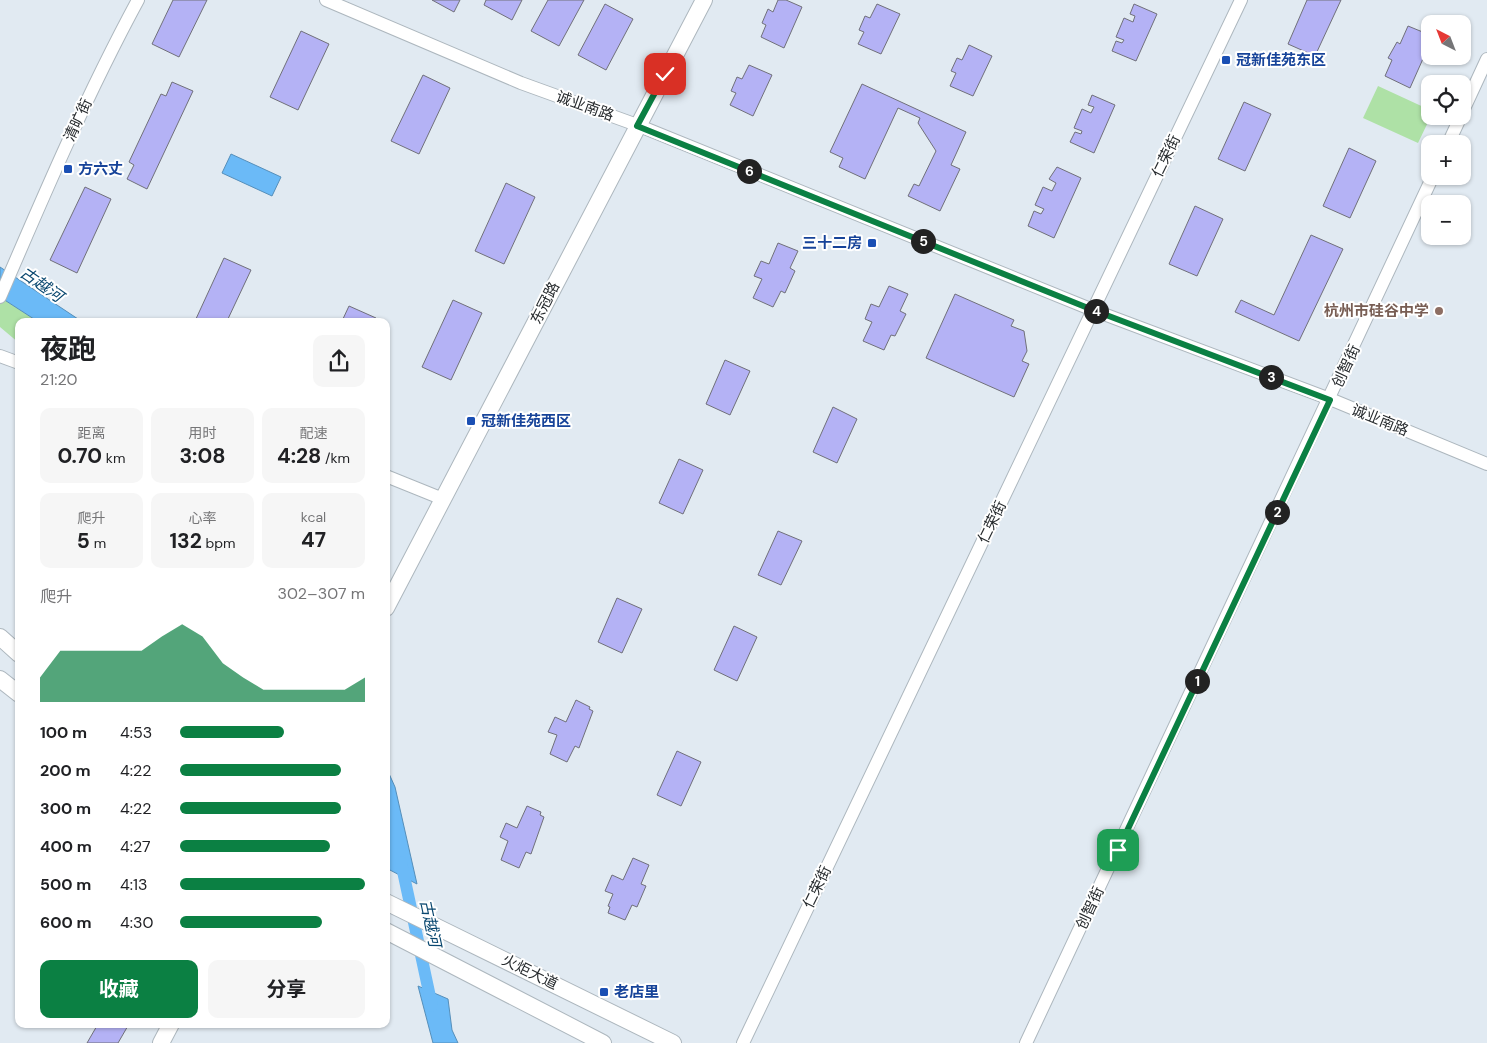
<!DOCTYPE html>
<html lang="zh">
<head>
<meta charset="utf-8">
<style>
  :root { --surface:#fff; --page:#f6f6f6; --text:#202124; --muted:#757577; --accent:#0b8043 }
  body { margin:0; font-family:"DM Sans","Noto Sans SC",sans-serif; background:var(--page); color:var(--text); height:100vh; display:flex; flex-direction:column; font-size:19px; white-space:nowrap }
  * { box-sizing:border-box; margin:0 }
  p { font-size:16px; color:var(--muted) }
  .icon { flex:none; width:28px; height:28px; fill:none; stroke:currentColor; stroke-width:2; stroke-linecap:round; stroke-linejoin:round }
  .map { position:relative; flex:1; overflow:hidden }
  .details { position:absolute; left:15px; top:318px; width:375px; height:710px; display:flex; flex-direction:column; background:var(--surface); border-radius:10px; box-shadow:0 1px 4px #0004 }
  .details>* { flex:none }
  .needle { width:32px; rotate:318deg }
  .tools { position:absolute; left:1421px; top:15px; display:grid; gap:10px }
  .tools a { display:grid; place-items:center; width:50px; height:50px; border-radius:10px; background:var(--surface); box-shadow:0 1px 4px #0004; font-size:25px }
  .pin { position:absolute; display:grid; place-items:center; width:42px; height:42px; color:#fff; margin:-21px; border-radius:10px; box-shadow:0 2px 8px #0006 }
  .km { position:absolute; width:25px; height:25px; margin:-12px; border-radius:50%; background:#222; color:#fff; font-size:14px; line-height:25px; text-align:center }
  .round { display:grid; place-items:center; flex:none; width:52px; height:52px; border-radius:10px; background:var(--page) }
  .headline { display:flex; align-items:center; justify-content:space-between; height:85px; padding:0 25px }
  h1 { font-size:28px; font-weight:700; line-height:38px }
  .stats { display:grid; grid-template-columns:repeat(3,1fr); gap:8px; height:85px; padding:5px 25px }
  .stats div { display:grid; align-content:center; border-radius:10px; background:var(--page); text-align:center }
  .stats b { font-size:21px; font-weight:700 }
  .stats small { font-size:14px; font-weight:400 }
  .stats p { font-size:14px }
  .chart { height:140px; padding:10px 25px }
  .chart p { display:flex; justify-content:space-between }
  .chart svg { width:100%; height:90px; margin-top:5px; fill:var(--accent); opacity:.7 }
  .button { display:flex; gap:10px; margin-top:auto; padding:10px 25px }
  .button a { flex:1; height:58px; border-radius:10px; background:var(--accent); color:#fff; font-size:20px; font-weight:700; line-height:58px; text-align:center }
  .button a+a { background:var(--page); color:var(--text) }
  ul { padding:0 25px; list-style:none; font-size:16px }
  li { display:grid; grid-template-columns:80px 60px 1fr; align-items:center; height:38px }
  li i { height:12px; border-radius:6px; background:var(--accent) }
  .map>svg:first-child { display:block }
</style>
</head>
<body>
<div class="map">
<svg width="1487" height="1043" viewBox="0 0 1487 1043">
  <rect width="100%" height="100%" fill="#e1eaf2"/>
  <g fill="#aee1a6">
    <polygon points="1378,86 1430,110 1431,116 1418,143 1363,118"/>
    <polygon points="0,297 37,321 19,321 19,343 0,327"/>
  </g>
  <g fill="#6bbaf7" stroke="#568fba">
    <polygon points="231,154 281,177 272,196 222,173"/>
    <polygon points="0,267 81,321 37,321 0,297"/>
    <polygon points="386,767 395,787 417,884 386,868"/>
    <polygon points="418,986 448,999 452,1030 458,1043 433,1043"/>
  </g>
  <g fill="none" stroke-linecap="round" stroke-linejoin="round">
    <polyline stroke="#6bbaf7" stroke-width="12" points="401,862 432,1006"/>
  </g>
  <g fill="#b4b2f5" stroke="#70707a">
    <polygon points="173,0 207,0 179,57 152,44"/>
    <polygon points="432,0 460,0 454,12"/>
    <polygon points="486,0 522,0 512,20 484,5"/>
    <polygon points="548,0 584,0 559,46 531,31"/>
    <polygon points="778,0 786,0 802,7 784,48 761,37 766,25 762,23 768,9 773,12"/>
    <polygon points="1307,0 1341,0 1315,56 1288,44"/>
    <polygon points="605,4 633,19 606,70 578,55"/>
    <polygon points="877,4 900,14 881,54 858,44 864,32 859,30 865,16 870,18"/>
    <polygon points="1134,4 1157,14 1136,61 1112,51 1116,41 1122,43 1124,40 1116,37 1124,18 1133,22 1135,16 1130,14"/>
    <polygon points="1408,26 1430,35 1430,43 1410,88 1385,76 1392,60 1388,58 1397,42 1400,44"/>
    <polygon points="301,31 329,44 298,110 270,97"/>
    <polygon points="969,45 992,56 973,96 950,86 956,73 951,71 957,58 962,60"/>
    <polygon points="749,65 772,75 753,116 730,105 736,93 731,91 737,77 742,79"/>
    <polygon points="423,75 450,88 419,154 391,141"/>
    <polygon points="172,82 193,91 147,189 127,179 134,165 129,162 161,94 166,96"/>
    <polygon points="862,84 966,132 951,165 960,169 940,211 908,196 914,184 919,186 936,151 918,123 920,118 898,108 865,179 839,167 843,158 830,152"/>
    <polygon points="1092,95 1115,105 1094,153 1070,142 1075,132 1081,134 1082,131 1074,128 1082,109 1091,113 1094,107 1088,105"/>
    <polygon points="1244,102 1271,114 1245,171 1218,159"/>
    <polygon points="1349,148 1376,161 1350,218 1323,206"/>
    <polygon points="1057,167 1081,178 1054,238 1028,226 1034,211 1041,214 1044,209 1035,205 1043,187 1052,191 1056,183 1049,179"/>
    <polygon points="506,183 535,197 504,264 475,251"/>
    <polygon points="85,187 111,199 77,273 50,260"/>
    <polygon points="1195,206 1223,219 1197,276 1169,264"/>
    <polygon points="1311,235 1343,249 1299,341 1235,312 1241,300 1274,315"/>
    <polygon points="778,243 798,251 790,268 795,271 785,293 781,291 773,307 753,298 762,279 754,276 761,261 769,264"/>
    <polygon points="224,258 251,270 227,321 195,321"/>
    <polygon points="889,286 908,294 900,311 906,314 895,336 891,335 884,350 863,341 872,322 865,319 871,304 879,307"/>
    <polygon points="955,294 1014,320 1011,326 1024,331 1027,351 1022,361 1029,364 1014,397 926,358"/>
    <polygon points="453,300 482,313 451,380 422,367"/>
    <polygon points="349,306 376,318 374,321 342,321"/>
    <polygon points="725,360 750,371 730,415 706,404"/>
    <polygon points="833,407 857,419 837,463 813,452"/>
    <polygon points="679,459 703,470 683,514 659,503"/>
    <polygon points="778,531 802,541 781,585 758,575"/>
    <polygon points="617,598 642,609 622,653 598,642"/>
    <polygon points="734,626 757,637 737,681 714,670"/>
    <polygon points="576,700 590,707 589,709 593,711 579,748 575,746 567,762 550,754 557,735 548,732 555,717 566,722"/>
    <polygon points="677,751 701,762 681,806 657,795"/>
    <polygon points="527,806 541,812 540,815 544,817 531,854 526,852 519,868 501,860 508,841 500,837 506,823 517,828"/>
    <polygon points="633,858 649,865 641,884 646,886 637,907 632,905 625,920 608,913 610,907 608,906 613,894 605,891 612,875 623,880"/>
    <polygon points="98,1024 129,1024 118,1043 87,1043"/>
  </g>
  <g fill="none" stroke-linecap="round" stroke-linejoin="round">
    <g stroke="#adb7be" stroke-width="14">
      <g id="minor">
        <polyline points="326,0 521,83 637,125 1093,310 1330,399 1487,464"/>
        <polyline points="1462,113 1487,59"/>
        <polyline points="1448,144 1461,116"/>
        <path d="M0,297C43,197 86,96 138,0"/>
        <polyline points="0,356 19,363"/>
        <polyline points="386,476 443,499"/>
        <polyline points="743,1043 1241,0"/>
        <polyline points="1026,1043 1433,176"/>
      </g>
    </g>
    <g stroke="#adb7be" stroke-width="18">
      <g id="major">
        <polyline points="386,608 704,0"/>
        <polyline points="0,637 19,654"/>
        <polyline points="0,679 19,694"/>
        <polyline points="386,902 673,1043"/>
        <polyline points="386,931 603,1043"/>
        <polyline points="161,1043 171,1024"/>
      </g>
    </g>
    <use href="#minor" stroke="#fff" stroke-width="12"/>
    <use href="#major" stroke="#fff" stroke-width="16"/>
  </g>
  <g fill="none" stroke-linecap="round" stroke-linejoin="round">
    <g stroke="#fff" stroke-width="10">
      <polyline id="route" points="665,74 637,126 1093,310 1330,400 1118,850"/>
    </g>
    <use href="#route" stroke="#0b8043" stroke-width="6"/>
  </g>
  <g fill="#1a4fb4" stroke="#fff" stroke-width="2">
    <rect x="1221" y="55" width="10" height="10" rx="2.5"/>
    <rect x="63" y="164" width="10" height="10" rx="2.5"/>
    <rect x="867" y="238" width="10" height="10" rx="2.5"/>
    <rect x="466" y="416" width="10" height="10" rx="2.5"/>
    <rect x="599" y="987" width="10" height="10" rx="2.5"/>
  </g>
  <circle fill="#8d6e63" stroke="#fff" stroke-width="2" cx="1439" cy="311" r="5"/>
  <g text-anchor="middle" stroke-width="4" stroke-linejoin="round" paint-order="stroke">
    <g font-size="15" font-weight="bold" fill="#164399" stroke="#fff" text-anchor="start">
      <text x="1236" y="65">冠新佳苑东区</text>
      <text x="78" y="174">方六丈</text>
      <text x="862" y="248" text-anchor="end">三十二房</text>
      <text x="481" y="426">冠新佳苑西区</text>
      <text x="614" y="997">老店里</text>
    </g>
    <g font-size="15" fill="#262a2d" stroke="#fff">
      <text transform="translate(585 106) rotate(20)" y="5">诚业南路</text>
      <text transform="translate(78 120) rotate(-65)" y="5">清旷街</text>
      <text transform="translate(1166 156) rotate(-64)" y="5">仁荣街</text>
      <text transform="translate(545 303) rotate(-63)" y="5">东冠路</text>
      <text transform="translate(1346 366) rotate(-65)" y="5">创智街</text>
      <text transform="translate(1380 420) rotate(22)" y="5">诚业南路</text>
      <text transform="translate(992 522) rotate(-64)" y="5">仁荣街</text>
      <text transform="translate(817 887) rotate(-64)" y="5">仁荣街</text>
      <text transform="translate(1090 908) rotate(-65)" y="5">创智街</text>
      <text transform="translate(530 972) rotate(26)" y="5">火炬大道</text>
    </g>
    <g font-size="15" font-weight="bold" fill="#785e54" stroke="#fff" text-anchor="end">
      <text x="1429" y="316">杭州市硅谷中学</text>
    </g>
    <g font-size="16" font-style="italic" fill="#09476f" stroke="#fff">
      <text transform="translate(42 284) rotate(35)" y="6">古越河</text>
      <text transform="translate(431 923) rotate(78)" y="6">古越河</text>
    </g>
  </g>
</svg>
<div class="tools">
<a><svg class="needle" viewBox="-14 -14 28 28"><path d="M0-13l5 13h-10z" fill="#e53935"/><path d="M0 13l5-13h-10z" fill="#757577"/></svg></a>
<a><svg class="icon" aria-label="locate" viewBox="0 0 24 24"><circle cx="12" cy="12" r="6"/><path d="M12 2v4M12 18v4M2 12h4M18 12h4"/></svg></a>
<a>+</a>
<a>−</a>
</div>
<div class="pin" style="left:1118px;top:850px;background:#1e9e55"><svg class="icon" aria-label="arrive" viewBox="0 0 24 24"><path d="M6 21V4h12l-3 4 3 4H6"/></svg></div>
<div class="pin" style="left:665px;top:74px;background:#d93025"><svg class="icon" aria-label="check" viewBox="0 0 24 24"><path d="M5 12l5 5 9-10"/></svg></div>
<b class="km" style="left:1197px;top:681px">1</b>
<b class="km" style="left:1277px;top:512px">2</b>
<b class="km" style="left:1271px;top:377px">3</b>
<b class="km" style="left:1096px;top:311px">4</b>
<b class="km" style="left:923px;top:241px">5</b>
<b class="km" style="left:749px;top:171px">6</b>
<section class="details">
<div class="headline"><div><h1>夜跑</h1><p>21:20</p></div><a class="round"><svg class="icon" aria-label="share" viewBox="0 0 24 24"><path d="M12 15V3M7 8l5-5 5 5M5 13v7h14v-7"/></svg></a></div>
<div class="stats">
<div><p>距离</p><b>0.70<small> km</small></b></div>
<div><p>用时</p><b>3:08</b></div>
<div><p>配速</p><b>4:28<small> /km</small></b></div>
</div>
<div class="stats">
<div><p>爬升</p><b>5<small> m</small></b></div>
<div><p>心率</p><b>132<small> bpm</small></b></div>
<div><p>kcal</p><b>47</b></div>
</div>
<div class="chart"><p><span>爬升</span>302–307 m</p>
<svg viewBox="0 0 160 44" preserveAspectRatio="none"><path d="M0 44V32L10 19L20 19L30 19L40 19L50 19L60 12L70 6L80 12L90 25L100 32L110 38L120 38L130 38L140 38L150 38L160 32V44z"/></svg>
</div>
<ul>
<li><b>100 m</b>4:53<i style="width:56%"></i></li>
<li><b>200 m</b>4:22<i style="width:87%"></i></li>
<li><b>300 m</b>4:22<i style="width:87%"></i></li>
<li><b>400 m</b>4:27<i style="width:81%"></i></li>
<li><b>500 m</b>4:13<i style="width:100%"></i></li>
<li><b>600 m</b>4:30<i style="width:77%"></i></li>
</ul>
<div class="button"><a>收藏</a><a>分享</a></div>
</section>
</div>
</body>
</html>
